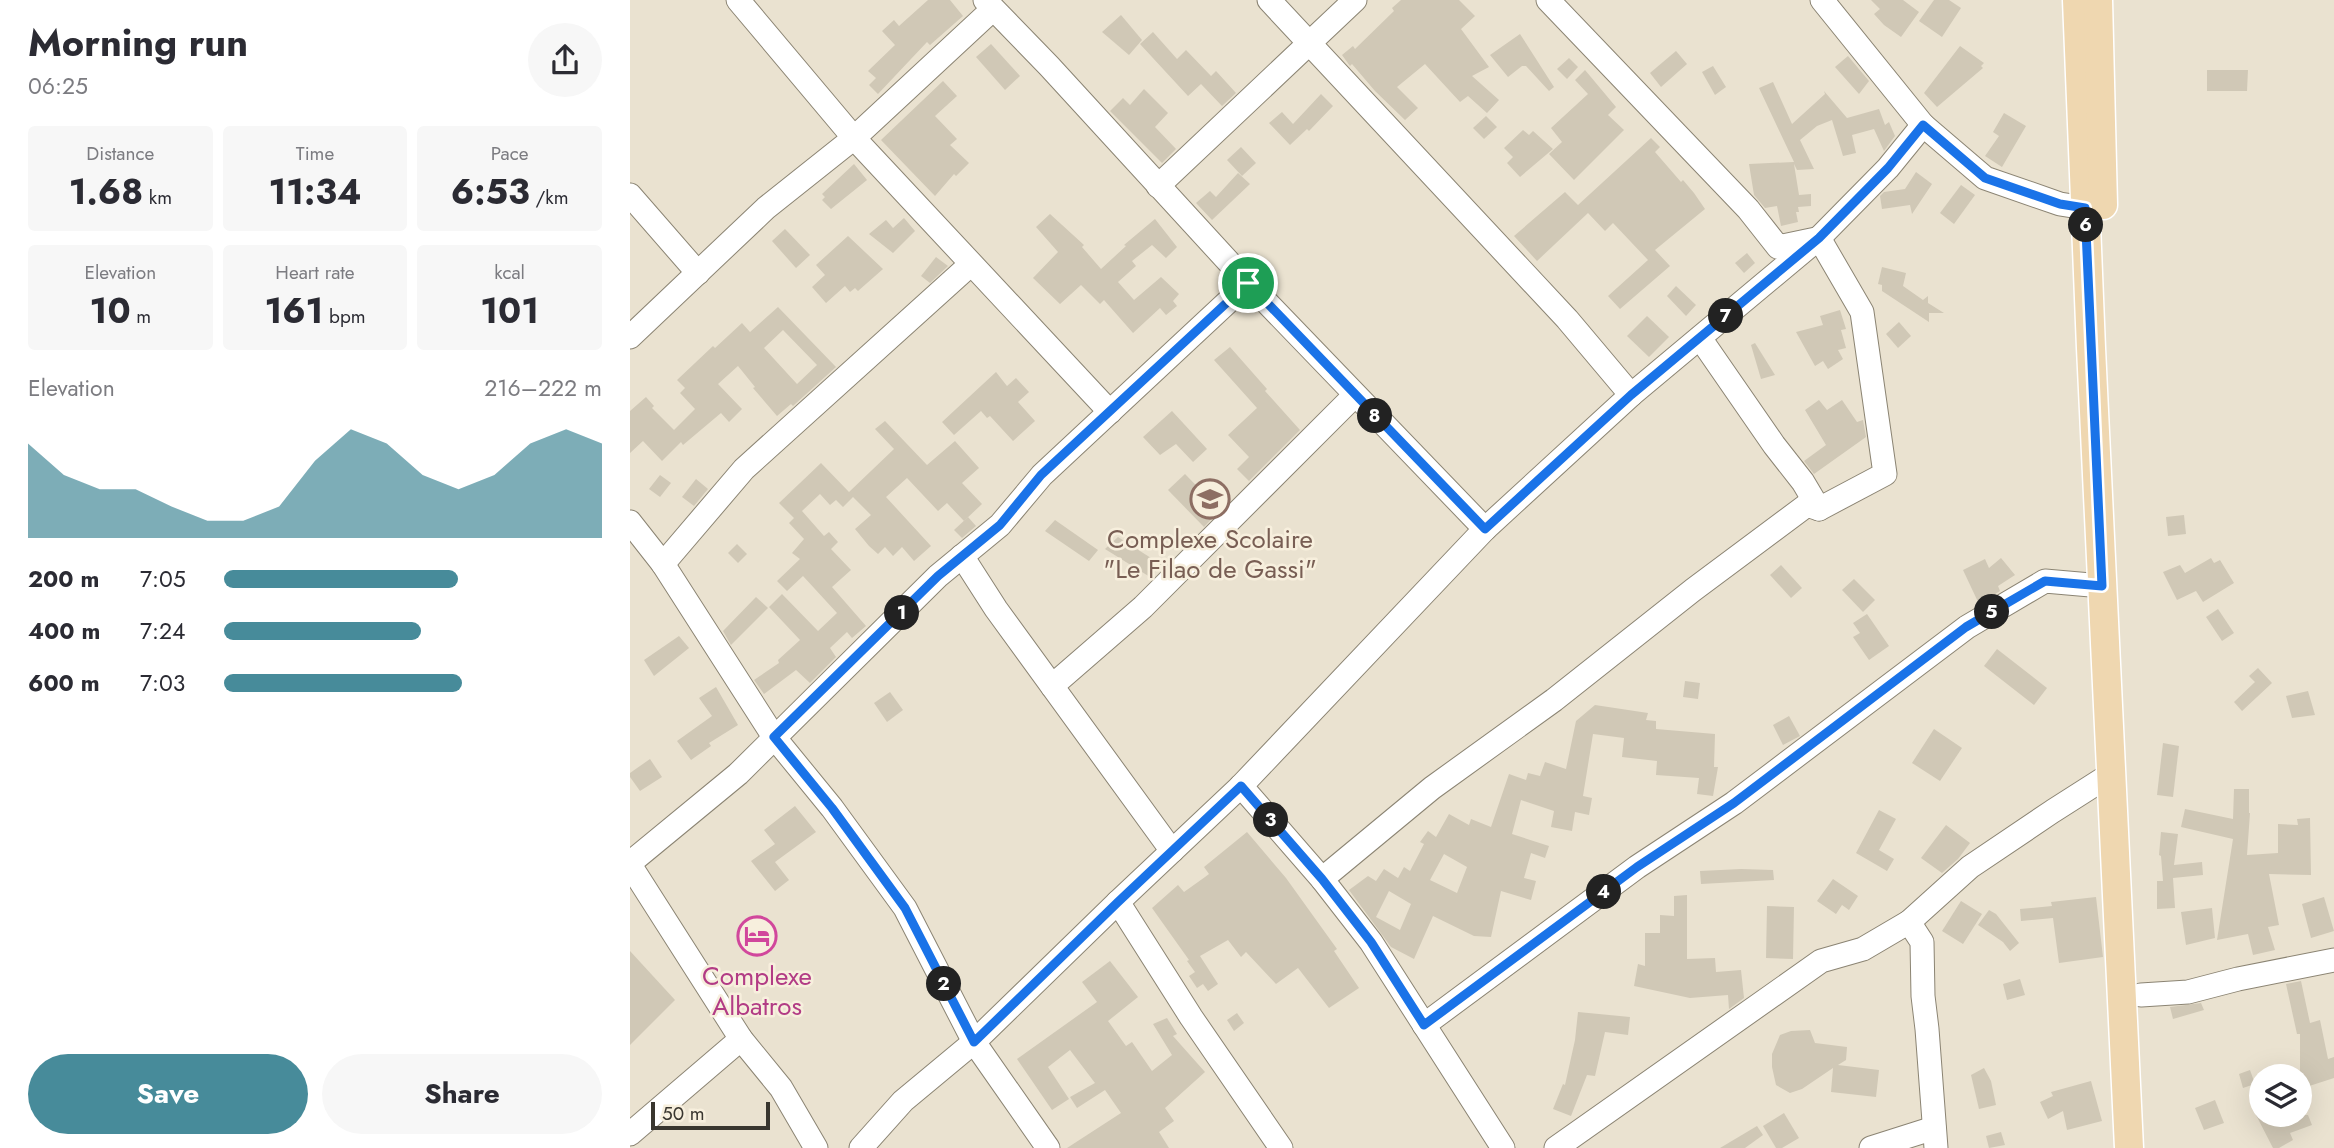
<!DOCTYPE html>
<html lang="en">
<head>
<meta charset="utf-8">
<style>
  :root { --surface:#fff; --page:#f7f7f7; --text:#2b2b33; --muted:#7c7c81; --accent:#478b9a }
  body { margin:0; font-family:Jost,sans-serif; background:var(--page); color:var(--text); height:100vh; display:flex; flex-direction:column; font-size:26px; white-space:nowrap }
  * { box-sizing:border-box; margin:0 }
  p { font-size:23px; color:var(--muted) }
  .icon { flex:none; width:38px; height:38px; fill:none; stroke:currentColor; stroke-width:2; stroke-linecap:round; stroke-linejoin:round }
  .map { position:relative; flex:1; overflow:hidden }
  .drawer { display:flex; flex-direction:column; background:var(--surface); width:630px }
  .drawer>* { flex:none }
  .tools { position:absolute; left:1619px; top:1064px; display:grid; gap:14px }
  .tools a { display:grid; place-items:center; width:63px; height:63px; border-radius:50%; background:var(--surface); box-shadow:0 7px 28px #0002; font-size:35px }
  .scale { position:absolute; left:21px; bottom:18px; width:119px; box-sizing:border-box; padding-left:7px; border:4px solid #39362f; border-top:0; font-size:19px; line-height:24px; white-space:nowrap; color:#39362f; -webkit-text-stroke:5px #f7efdd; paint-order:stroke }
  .pin { position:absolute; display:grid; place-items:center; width:60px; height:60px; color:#fff; margin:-30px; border:4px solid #fff; border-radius:50%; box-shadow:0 2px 7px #0007 }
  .km { position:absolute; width:35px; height:35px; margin:-18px; border-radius:50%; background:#222; color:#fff; font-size:19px; line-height:35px; text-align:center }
  .round { display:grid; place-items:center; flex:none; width:74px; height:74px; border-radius:37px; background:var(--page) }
  .headline { display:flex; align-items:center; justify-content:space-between; height:119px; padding:0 28px }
  h1 { font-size:38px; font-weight:700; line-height:52px }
  .figures { display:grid; grid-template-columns:repeat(3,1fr); gap:10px; height:119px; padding:7px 28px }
  .figures div { display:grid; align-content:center; border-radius:7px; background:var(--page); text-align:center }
  .figures b { font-size:35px; font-weight:700 }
  .figures small { font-size:19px; font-weight:400 }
  .figures p { font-size:19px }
  .chart { height:196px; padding:14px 28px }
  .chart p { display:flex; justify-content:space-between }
  .chart svg { width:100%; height:126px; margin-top:7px; fill:var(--accent); opacity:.7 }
  .button { display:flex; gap:14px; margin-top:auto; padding:14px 28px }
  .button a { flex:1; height:80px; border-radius:42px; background:var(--accent); color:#fff; font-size:28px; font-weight:700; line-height:80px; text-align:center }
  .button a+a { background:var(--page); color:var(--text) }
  ul { padding:0 28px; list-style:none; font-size:23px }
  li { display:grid; grid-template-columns:112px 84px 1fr; align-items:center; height:52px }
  li i { height:18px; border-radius:9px; background:var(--accent) }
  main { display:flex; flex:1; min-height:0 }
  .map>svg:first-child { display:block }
</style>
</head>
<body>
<main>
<section class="drawer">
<div class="headline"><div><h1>Morning run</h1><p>06:25</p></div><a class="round"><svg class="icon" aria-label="share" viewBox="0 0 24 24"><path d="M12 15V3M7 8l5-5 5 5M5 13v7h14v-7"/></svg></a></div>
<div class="figures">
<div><p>Distance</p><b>1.68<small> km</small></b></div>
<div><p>Time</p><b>11:34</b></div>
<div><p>Pace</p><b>6:53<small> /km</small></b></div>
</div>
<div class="figures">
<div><p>Elevation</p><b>10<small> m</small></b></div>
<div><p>Heart rate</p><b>161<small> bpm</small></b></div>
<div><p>kcal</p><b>101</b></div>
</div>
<div class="chart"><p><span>Elevation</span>216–222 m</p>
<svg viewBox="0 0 160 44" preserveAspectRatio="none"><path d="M0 44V11L10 22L20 27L30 27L40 33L50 38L60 38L70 33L80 17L90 6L100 11L110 22L120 27L130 22L140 11L150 6L160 11V44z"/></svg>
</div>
<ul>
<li><b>200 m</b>7:05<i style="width:62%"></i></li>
<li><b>400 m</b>7:24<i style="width:52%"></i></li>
<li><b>600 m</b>7:03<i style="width:63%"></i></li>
</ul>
<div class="button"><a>Save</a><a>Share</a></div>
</section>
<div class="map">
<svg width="1704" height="1148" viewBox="0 0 1704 1148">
  <rect width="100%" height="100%" fill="#eae2d0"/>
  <g fill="#d0c8b6" fill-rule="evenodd">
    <polygon points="298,0 320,0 333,16 300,45 297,42 248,94 239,85 246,78 238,71 265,45 252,31 264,20 269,26"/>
    <polygon points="771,0 829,0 845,16 831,29 859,67 842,76 869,100 857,113 838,96 830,102 795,64 767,87 788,108 775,120 745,91 722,64 720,66 712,55 723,46 725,49 764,11 762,8"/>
    <polygon points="1241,0 1273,0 1289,12 1271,37 1254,25 1244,14 1250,9"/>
    <polygon points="1304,0 1319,0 1331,8 1312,37 1289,21"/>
    <polygon points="491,15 512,40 499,55 472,32"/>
    <polygon points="523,32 547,59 556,50 581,76 586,71 606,93 592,106 571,84 558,96 510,44"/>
    <polygon points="890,34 924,87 919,91 896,66 892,66 878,77 860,55"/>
    <polygon points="361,44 390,76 375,90 346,57"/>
    <polygon points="1330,46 1354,63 1351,66 1353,68 1307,107 1294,93"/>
    <polygon points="1046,51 1057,64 1031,87 1020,73"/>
    <polygon points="1218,56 1239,81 1229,94 1205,67"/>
    <polygon points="939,58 948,67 937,79 927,69"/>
    <polygon points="1083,66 1096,87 1085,95 1072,72"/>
    <polygon points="955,70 986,107 978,115 994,130 944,180 919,154 932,142 921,128 958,94 945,80"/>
    <polygon points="1577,70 1618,70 1617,91 1577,91"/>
    <polygon points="313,81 327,96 305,116 327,139 320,145 339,163 326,176 324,174 305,196 251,140"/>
    <polygon points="1143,82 1162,124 1195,94 1194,91 1217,118 1249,109 1255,125 1259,122 1265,136 1254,151 1244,129 1222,135 1226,153 1213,156 1202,120 1187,126 1170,140 1184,169 1167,170 1164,164 1169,195 1181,194 1181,206 1168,207 1169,212 1166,212 1168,222 1151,226 1147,206 1135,208 1124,195 1119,164 1164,162 1129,88"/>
    <polygon points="514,89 538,113 525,127 546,149 532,163 480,111 493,98 500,105"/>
    <polygon points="691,94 703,106 679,131 677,129 660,145 639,123 652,112 663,124"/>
    <polygon points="1374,113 1396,126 1372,167 1355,156 1369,136 1363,132"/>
    <polygon points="856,116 867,127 854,139 843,128"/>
    <polygon points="893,130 899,135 903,131 923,149 890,177 877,163 883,157 874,148"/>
    <polygon points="1021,138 1030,147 1025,152 1051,182 1053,180 1064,193 1075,209 1025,250 1040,266 990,309 978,296 1018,260 983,223 975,231 958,213 907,261 884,236 935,192 948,205"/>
    <polygon points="611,147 626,163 612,176 597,160"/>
    <polygon points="224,164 237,180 201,209 192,200 195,197 192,194"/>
    <polygon points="1286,172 1302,184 1282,214 1280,205 1252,209 1250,196 1254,192 1275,189"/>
    <polygon points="608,173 620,184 582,220 566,203 580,191 586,197"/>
    <polygon points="1331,185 1345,195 1324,224 1310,213"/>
    <polygon points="420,214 454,245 452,247 471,269 496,246 494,245 525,219 547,247 536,258 522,245 502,261 506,266 488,282 504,300 531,277 549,294 543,301 547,306 536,315 530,308 503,333 474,300 470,304 451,285 430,304 403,278 428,252 406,227"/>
    <polygon points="274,218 285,231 263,253 239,234 256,220 263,228"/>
    <polygon points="155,229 180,255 166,268 142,241"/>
    <polygon points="218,236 253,269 228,291 225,288 220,292 215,286 196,303 182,287 195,275 186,265"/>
    <polygon points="1117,253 1125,263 1114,273 1105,263"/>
    <polygon points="306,257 318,266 300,283 291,276"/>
    <polygon points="1252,267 1276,273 1273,286 1293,300 1298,296 1298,303 1314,313 1299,313 1299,322 1252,291 1252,285 1248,284"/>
    <polygon points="1046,286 1066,305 1056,316 1037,296"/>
    <path d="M148,307L206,367L163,406L161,404L147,416L123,388L125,387L108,366L88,384L112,409L99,422L91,413L53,445L51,442L32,461L13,441L0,453V411L16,397L24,406L22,408L44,430L65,409L50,393L55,388L47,380L83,346L85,348L112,323L120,332ZM153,330L187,365L167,384L134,348Z"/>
    <polygon points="1210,310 1216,329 1211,330 1216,348 1208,350 1213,359 1198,369 1193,361 1185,366 1166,332 1193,325 1190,316"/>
    <polygon points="1017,316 1039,337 1019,357 997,336"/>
    <polygon points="1269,322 1281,336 1268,348 1256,334"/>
    <polygon points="1125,343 1145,375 1131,379 1121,345"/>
    <polygon points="600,347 637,389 635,391 670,430 619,481 607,469 619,457 598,435 627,408 584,360"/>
    <polygon points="366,372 377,386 386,378 399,392 388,402 405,421 383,441 360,416 357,418 351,411 324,435 312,422"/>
    <polygon points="1189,400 1197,410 1212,400 1227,422 1233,420 1236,437 1184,474 1174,461 1196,445 1175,410"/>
    <polygon points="542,411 577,449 563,462 546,444 530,455 513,437"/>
    <polygon points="255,421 297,465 325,441 349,468 332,483 352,504 334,521 317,503 308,511 277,478 256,497 301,546 284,561 272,547 263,556 255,547 248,554 239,546 225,529 241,515 223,497 213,507 206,500 200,505 190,494 172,511 194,536 199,532 208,542 201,549 221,570 202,587 236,626 222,638 217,632 200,648 206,657 180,683 166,670 134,694 124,680 149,663 148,660 170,640 139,607 152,594 188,631 207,613 173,576 157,591 147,581 170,559 162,553 174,539 159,523 164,518 149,503 191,463 219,492 264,449 245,429"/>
    <polygon points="555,474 590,510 574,527 538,490"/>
    <polygon points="30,475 41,483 30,497 19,489"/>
    <polygon points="66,479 78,489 64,506 52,497"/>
    <polygon points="1554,515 1556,534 1538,536 1536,517"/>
    <polygon points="338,517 346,526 332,538 324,530"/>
    <polygon points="425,520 468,550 459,561 415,531"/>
    <polygon points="488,537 532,565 520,577 475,549"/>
    <polygon points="107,544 117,554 108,563 98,553"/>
    <polygon points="1371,558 1385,575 1368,586 1370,591 1349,604 1333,570 1355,559 1359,568"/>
    <polygon points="1581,558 1584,563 1590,560 1604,583 1573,602 1566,591 1547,600 1533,572 1550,565 1555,573"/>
    <polygon points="1151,565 1172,588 1161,598 1140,575"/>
    <polygon points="1224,579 1245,600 1233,612 1212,590"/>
    <polygon points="126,597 138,608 101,645 93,631"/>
    <polygon points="1588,609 1604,633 1592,641 1576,617"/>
    <polygon points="1237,614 1259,646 1239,660 1223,637 1230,633 1223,623"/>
    <polygon points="49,636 59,648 24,676 14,660"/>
    <polygon points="1367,649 1417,688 1404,705 1354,666"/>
    <polygon points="1628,668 1642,683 1612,711 1604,702 1625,682 1619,676"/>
    <polygon points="1055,681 1070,683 1068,699 1053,697"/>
    <polygon points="86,687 108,725 79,743 81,746 61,760 47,741 82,716 69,698"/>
    <polygon points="1678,691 1685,715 1662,718 1656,696"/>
    <polygon points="260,692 273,710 257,722 244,703"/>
    <path d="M965,705L1018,713L1016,720L1026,721V729L1085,734L1084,767H1088L1083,796L1067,794L1069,778L1026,775L1027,761L992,757L994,738L963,734L953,796L962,798L959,815L945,812L942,831L921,827L924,811L891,800L882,834L919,846L915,858L901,853L894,878L906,881L901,900L871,891L861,937L844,936L803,916L784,959L761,947L719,890L738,876L746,881L754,869L768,878L774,867L780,871L794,844L790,842L798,831L806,837L819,814L839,825L841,819L861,827L879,774L896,780L898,773L910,776L915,762L936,769L946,721ZM814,854L837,867L827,893L800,880ZM759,891L781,904L770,930L746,917Z"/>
    <polygon points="1159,716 1170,736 1153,745 1143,725"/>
    <polygon points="1304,729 1332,748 1310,781 1282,763"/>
    <polygon points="1533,743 1549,746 1543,797 1527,795"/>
    <polygon points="20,759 32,777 10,791 0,777 0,773"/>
    <polygon points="1604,789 1619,789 1619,813 1620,813 1617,855 1648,853 1648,824 1668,825 1667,819 1680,818 1681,875 1639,874 1649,925 1638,927 1645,950 1623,955 1618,934 1587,940 1603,839 1551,827 1555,809 1603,819"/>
    <polygon points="165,806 186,832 145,862 159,880 145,891 121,861 145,844 134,830"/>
    <polygon points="1249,810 1266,819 1249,850 1264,859 1257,871 1226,853"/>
    <polygon points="1316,825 1340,843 1328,859 1312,873 1291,858"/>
    <polygon points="617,832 656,878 707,949 704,951 729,988 699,1008 668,968 646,984 616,952 611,957 598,940 570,956 588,984 578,991 573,984 567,988 559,976 565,972 557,961 559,960 522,908 548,885 554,892 575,877 579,874 574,867"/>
    <polygon points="1531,832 1548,834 1544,865 1572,862 1573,875 1543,878 1545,908 1527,909 1527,881 1533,881 1531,856 1529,855"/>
    <polygon points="1111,869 1143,870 1144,880 1071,884 1070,871"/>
    <polygon points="1203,879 1228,896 1219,910 1212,905 1206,914 1187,901"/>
    <polygon points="1057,895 1057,959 1085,958 1086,972 1111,970 1114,998 1099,1009 1098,995 1060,998 1004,986 1008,964 1015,966 1015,933 1030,933 1030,915 1044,916 1044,896"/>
    <polygon points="1466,897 1473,957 1429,963 1423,918 1391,921 1390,909 1422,906 1421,902"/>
    <polygon points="1694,897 1704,931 1681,938 1672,904"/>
    <polygon points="1331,901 1352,914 1333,944 1312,931"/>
    <polygon points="1137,906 1164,907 1163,959 1136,958"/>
    <polygon points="1582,908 1585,938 1556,945 1551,912"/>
    <polygon points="1359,910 1366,914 1389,943 1380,951 1373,942 1348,925"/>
    <polygon points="0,951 45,1000 0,1045"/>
    <polygon points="480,961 508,997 478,1021 496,1046 502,1042 522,1071 542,1055 523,1024 537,1018 547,1034 543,1036 575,1072 535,1108 544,1121 529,1132 539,1148 437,1148 491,1113 475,1090 447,1108 440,1097 465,1083 440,1050 418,1067 439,1099 422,1110 387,1059 467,1002 452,982"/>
    <polygon points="1390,979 1395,995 1377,1000 1373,984"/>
    <polygon points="1671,981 1680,1023 1690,1020 1698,1059 1704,1057 1704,1078 1670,1089 1670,1034 1667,1034 1656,984"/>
    <polygon points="1571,1003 1574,1010 1543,1019 1540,1007"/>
    <polygon points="948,1012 1000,1017 998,1035 975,1032 965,1076 957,1075 941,1116 923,1109 933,1084 935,1085 945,1040"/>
    <polygon points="607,1013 614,1023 604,1031 597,1020"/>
    <polygon points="1180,1030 1185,1043 1217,1047 1216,1060 1208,1065 1249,1070 1246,1097 1201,1092 1203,1068 1172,1089 1160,1093 1146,1085 1142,1067 1142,1054 1150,1035 1161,1031"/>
    <polygon points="1354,1068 1361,1081 1366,1105 1349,1109 1341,1075"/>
    <polygon points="1620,1070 1625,1084 1613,1088 1609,1074"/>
    <polygon points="1461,1081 1472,1121 1437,1130 1433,1111 1418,1119 1410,1102 1423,1096 1421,1092"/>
    <polygon points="1585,1100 1594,1123 1574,1130 1565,1108"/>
    <polygon points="1154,1113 1169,1138 1152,1148 1146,1148 1133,1126"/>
    <polygon points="1626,1115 1678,1115 1682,1125 1660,1133 1663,1140 1649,1148 1643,1148"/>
    <polygon points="1127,1126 1133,1135 1115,1148 1090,1148"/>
    <polygon points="1371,1132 1375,1145 1359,1148 1356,1136"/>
  </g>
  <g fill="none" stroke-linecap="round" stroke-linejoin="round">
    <g stroke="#8b8473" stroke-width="25">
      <g id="minor">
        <polyline points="108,0 224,138 480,412"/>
        <polyline points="355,0 419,66 618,283 855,529"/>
        <polyline points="639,0 937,319 1001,395"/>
        <polyline points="918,0 1118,209 1148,247 1186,239"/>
        <polyline points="1192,0 1293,125 1355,178 1430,204 1455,208"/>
        <polyline points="528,186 725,0"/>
        <polyline points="0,195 68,273"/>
        <polyline points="0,337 136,208 224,138 363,9"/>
        <polyline points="1070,338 1144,445 1173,482 1189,509"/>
        <polyline points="0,522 33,564 144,737 202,808 275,908 344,1042 418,1148"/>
        <polyline points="332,556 366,609 542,851"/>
        <polyline points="33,564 114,469 340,265"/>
        <polyline points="422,686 513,607 725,395"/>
        <polyline points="611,786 692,879 741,942 873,1148"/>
        <polyline points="0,863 108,774 308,576 370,525 412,475 618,283"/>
        <polyline points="0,865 111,1039 151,1088 186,1148"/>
        <polyline points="692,879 802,788 924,700 1063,590 1177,505 1189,509 1255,474 1232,312 1189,238"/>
        <polyline points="488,902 561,1017 651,1148"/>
        <polyline points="1279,922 1292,942 1293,996 1297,1029 1306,1148"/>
        <polyline points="1511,995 1558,992 1608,979 1704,960"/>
        <polyline points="794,1025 1007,867 1104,803 1337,627 1415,581 1472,586"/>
        <polyline points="0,1134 111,1039"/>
        <polyline points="231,1148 273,1101 344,1042 488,902 611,786 855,529 1001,395 1189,238 1258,168 1293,125"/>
        <polyline points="926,1148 1191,961 1233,949 1279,922 1340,867 1423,811 1481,774"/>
        <polyline points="1241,1148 1304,1128"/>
      </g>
    </g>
    <g stroke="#fff" stroke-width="31">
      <g id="major">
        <polyline points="1447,0 1461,348 1499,1148"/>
        <polyline points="1468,0 1473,205"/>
      </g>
    </g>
    <use href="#minor" stroke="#fff" stroke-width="23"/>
    <use href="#major" stroke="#efd7b0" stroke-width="28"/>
  </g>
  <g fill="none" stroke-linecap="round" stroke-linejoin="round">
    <g stroke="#fff" stroke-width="14">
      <polygon id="route" points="1293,125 1355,178 1430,204 1455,208 1472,586 1415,581 1336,627 1104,803 1007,867 794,1025 741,942 692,879 611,786 488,902 344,1042 275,908 202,808 144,737 308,576 370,525 411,475 618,283 855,529 1001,395 1189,238 1258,168"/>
    </g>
    <use href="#route" stroke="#1a73e8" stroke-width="9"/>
  </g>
  <defs>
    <g id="school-ring" transform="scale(2.0125)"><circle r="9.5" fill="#f7efdd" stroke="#8d6e63" stroke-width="1.5"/><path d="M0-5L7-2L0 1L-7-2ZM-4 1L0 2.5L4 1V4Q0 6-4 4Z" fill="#8d6e63"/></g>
    <g id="hotel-ring" transform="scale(2.0125)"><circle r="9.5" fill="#f7efdd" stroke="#d1479c" stroke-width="1.5"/><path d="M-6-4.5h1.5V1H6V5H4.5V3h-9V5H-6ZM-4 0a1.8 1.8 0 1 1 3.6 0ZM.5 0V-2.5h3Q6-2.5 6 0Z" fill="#d1479c"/></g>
  </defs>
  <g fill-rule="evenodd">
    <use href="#school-ring" x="580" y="499"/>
    <use href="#hotel-ring" x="127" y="936"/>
  </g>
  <g text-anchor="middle" stroke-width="5" stroke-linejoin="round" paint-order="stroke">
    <g font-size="26" fill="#785e54" stroke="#f7efdd">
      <text x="580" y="548">Complexe Scolaire<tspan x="580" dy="30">"Le Filao de Gassi"</tspan></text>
    </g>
    <g font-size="26" fill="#b23c85" stroke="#f7efdd">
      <text x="127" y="985">Complexe<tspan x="127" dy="30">Albatros</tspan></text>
    </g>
  </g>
</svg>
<div class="tools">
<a><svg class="icon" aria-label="layers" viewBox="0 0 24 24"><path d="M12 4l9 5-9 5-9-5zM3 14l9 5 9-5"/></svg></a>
</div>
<div class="scale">50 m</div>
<div class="pin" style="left:618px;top:283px;background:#1e9e55"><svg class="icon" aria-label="arrive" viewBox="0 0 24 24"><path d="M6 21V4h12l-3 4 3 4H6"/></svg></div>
<b class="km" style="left:272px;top:613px">1</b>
<b class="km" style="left:314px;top:984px">2</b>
<b class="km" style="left:641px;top:820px">3</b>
<b class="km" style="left:974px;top:892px">4</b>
<b class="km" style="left:1362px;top:612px">5</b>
<b class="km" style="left:1456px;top:225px">6</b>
<b class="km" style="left:1096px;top:316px">7</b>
<b class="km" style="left:745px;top:416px">8</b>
</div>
</main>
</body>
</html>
